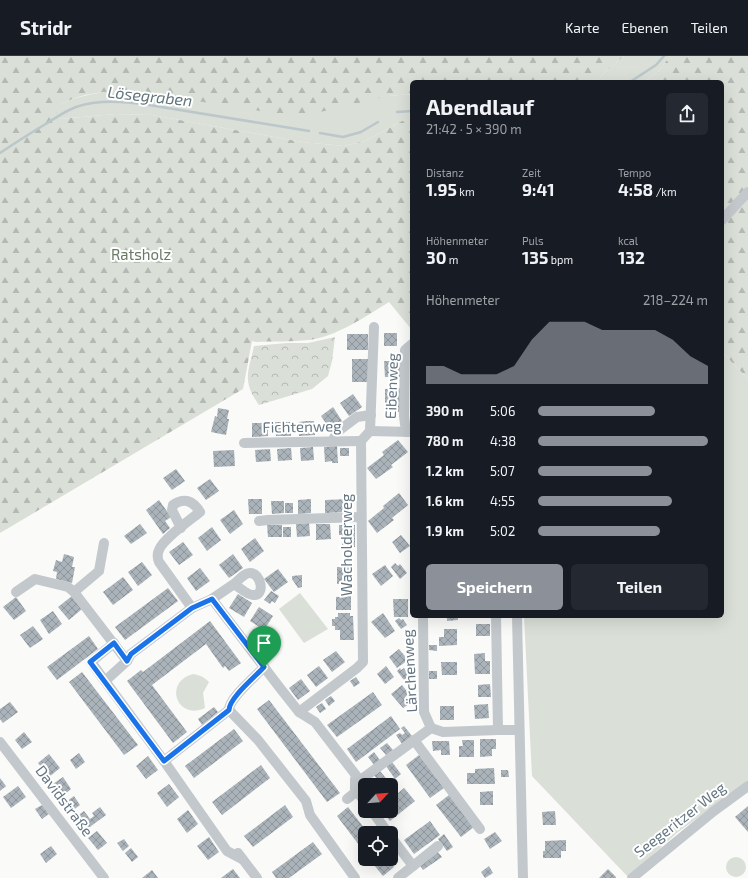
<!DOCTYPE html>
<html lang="de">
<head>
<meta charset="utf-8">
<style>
  :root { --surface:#171b24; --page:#242831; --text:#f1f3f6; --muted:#9ea1a6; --line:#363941; --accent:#8c9099 }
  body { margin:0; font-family:"Exo 2",sans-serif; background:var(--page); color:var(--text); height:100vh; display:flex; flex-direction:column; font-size:15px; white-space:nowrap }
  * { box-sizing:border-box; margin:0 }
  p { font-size:13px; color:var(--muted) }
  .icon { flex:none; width:22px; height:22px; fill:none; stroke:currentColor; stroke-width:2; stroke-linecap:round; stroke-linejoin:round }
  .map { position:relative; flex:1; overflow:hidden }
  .details { position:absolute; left:410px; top:24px; width:314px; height:538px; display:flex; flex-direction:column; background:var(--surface); border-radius:6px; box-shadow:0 4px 16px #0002 }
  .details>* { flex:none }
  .needle { width:26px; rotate:64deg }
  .tools { position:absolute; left:358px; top:722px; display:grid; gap:8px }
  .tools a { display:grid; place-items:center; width:40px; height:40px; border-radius:6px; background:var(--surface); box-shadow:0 4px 16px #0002; font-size:20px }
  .pin { position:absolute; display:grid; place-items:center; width:34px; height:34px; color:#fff; margin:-41px -17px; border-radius:50% 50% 50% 0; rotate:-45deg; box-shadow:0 0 4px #0007 }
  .pin .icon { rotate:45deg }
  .round { display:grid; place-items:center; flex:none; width:42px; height:42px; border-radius:6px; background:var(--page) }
  .summary { display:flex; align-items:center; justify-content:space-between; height:68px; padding:0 16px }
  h1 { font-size:22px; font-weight:700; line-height:30px }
  .figures { display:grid; grid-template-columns:repeat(3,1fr); gap:6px; height:68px; padding:4px 16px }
  .figures div { display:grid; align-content:center }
  .figures b { font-size:17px; font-weight:700 }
  .figures small { font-size:11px; font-weight:400 }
  .figures p { font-size:11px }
  .chart { height:112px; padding:8px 16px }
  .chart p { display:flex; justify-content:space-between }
  .chart svg { width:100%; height:72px; margin-top:4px; fill:var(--accent); opacity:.7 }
  .button { display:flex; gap:8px; margin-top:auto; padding:8px 16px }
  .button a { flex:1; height:46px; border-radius:6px; background:var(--accent); color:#fff; font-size:16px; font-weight:700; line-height:46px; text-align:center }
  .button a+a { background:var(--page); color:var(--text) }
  ul { padding:0 16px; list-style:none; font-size:13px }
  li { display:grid; grid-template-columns:64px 48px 1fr; align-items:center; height:30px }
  li i { height:10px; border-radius:5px; background:var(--accent) }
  header { display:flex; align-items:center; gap:24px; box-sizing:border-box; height:56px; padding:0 20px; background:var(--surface); border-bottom:1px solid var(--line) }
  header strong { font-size:19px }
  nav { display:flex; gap:22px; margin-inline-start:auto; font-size:14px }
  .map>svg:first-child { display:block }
</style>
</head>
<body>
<header>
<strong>Stridr</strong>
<nav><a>Karte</a><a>Ebenen</a><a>Teilen</a></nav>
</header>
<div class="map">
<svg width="748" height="822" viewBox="0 0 748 822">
  <defs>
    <pattern id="forest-firs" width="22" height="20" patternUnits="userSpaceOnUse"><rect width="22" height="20" fill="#dadfd7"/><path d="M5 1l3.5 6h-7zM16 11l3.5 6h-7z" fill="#b4b9b4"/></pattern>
    <pattern id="park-crowns" width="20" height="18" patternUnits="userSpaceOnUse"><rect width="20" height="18" fill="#dadfd7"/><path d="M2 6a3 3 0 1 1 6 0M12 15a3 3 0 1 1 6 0" fill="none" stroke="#b4b9b4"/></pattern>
    <pattern id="building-cross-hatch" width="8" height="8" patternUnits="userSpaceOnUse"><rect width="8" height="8" fill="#aab3b9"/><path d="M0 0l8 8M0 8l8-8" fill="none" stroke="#8e969c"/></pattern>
  </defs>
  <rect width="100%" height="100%" fill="#fafaf8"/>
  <g fill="#dadfd7">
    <polygon points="624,0 670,0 658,16 644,26 576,26 595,25"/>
    <path d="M116,34L388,40L412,38V65H402L365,85L344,90L302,86L152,59L115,58L60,63L54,52C73,40 94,38 116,34Z"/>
    <polygon points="722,296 748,323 748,726 678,776 628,821 532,720 524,560 722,560"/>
    <polygon points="300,537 328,573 304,587 279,553"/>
    <path d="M193,618C200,619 204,621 209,626L203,637L205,652C177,665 163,626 193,618Z"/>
    <circle cx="736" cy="811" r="10"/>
  </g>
  <g fill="url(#forest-firs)">
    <path d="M0,0H624L595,25L412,26V38L388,40L299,61L139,36C110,34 79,36 55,52L60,63L115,58L152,59L302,86L344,90L365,85L402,65H412V274L389,246C366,260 336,281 309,284C291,286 274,285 256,286L252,285L243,333L0,477Z"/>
    <polygon points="670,0 748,0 748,323 722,296 722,26 644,26 658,16"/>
  </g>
  <path fill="url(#park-crowns)" d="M335,281L332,305L328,320L312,333L259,349C242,325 248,317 254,290L287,287H308Z"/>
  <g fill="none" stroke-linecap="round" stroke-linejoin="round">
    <g stroke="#bbc7cb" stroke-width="2.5">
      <polyline points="630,26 656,9 664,0"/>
      <polyline points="397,56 412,55"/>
      <polyline points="320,77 343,81 361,76 378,66"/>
      <path d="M0,97C15,87 29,78 44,69C54,63 65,55 76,51C100,43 125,46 149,49L309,75"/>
    </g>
  </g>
  <g fill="url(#building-cross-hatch)">
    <rect x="384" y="277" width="13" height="13"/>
    <rect x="347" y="278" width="21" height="16"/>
    <rect x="352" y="303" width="16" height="23"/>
    <polygon points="384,305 400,305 401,321 385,321"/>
    <polygon points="401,332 402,356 385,356 385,333"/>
    <polygon points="353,338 362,351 349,360 340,347"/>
    <polygon points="333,351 342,365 330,373 321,360"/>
    <polygon points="218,352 229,354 227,363 229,363 226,379 211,376 215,360 217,361"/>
    <polygon points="306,365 314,365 315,379 299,380 299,366"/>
    <polygon points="275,366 291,366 291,380 276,380"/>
    <polygon points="252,367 268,367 268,380 252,381"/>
    <polygon points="398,384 408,396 391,409 393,411 376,423 367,412 384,399 382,396"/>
    <polygon points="337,390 338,407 332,407 332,405 325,406 324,391"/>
    <polygon points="313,391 314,404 301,405 300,392"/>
    <polygon points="291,392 292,404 278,405 277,393"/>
    <rect x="340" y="392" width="9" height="8"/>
    <polygon points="270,393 271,405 256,406 255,394"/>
    <polygon points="234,394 235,410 214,411 213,395"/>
    <polygon points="176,413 185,425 172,434 163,422"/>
    <polygon points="210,423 219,435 206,444 197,432"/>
    <polygon points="399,437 408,449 392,462 394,464 377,477 368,465 384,452 383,450"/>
    <polygon points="248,443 262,443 262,458 249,458"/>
    <polygon points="311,443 311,457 298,458 298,444"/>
    <polygon points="349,443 350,456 325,457 325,444"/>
    <polygon points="159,444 171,461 165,465 170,472 163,478 146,454"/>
    <polygon points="271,445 284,445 284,457 272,458"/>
    <rect x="285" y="447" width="8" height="10"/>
    <polygon points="234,454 243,468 230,478 220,464"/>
    <polygon points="309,467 310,480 297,481 296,468"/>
    <polygon points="140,468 147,477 131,488 124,480"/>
    <polygon points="316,468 330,468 331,483 316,484"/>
    <polygon points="267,469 282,469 282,481 268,481"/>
    <polygon points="339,469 355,469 355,491 342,491 342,479 339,479"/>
    <polygon points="212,471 221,484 207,495 198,482"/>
    <rect x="283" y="471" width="8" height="10"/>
    <polygon points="401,479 410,490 400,497 392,486"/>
    <polygon points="255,482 264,495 250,506 241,493"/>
    <polygon points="183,486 193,499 179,509 169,496"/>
    <polygon points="64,498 74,501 72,511 75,511 72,527 56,523 57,516 53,515 56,504 62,506"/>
    <polygon points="233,498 243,512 229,522 219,509"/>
    <polygon points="142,506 152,519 138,530 128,516"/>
    <polygon points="395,507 398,510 400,508 407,517 400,523 391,511"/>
    <polygon points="385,509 393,520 381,530 372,518"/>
    <polygon points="337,511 350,511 350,527 337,528"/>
    <polygon points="200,512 210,525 196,535 187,522"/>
    <polygon points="278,513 288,526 274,536 264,523"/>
    <polygon points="302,519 302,531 298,532 292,523 292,520"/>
    <polygon points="123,521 133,534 113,549 103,536"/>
    <polygon points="168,532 178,545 125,584 115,571"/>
    <polygon points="271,535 279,540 275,547 272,545 270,548 264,544"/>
    <polygon points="238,538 252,547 244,561 229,552"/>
    <polygon points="72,540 82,553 69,564 58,551"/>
    <polygon points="351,540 351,554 336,554 336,541"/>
    <polygon points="16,541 26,555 14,564 3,551"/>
    <polygon points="393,543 408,543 408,561 394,561"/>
    <polygon points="259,551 273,560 264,574 250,565"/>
    <polygon points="53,555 62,568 49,578 40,564"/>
    <polygon points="338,557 350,557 350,560 353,560 354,584 340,584 340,574 335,574 335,570 332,570 332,563 335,563 335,561 338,561"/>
    <polygon points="383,557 395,575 385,582 371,566"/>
    <polygon points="447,560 458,560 458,564 447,565"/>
    <polygon points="399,562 401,564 403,563 407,569 401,573 395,565"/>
    <polygon points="210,565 241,607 229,615 225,610 223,612 206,588 152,629 187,676 173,687 127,625 141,614 143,616"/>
    <rect x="476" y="568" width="14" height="12"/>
    <polygon points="33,570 43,583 30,592 20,579"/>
    <polygon points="444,573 457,573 457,589 439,590 439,581 444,581"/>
    <polygon points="89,580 98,593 57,624 47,611"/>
    <polygon points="429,589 437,589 437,595 429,594"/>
    <polygon points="399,593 408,604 397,612 389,601"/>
    <polygon points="336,595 345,606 332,616 323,604"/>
    <polygon points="485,597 485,605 490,605 490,618 475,618 474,598"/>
    <polygon points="441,606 457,606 457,619 442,619"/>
    <polygon points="319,610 328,622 316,631 307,619"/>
    <polygon points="386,610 394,621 385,628 377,618"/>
    <polygon points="400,612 401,614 404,612 409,620 404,624 397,615"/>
    <rect x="429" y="615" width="8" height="8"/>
    <polygon points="82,616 138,689 124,699 69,626"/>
    <polygon points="356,621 360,627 354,631 350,625"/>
    <polygon points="301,623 310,635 298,644 289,632"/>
    <polygon points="490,628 491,641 478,641 478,629"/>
    <polygon points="402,629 409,638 405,641 410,647 403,652 391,638"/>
    <polygon points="373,636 382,649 337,681 327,669"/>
    <polygon points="331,640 335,645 329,650 325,644"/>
    <polygon points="269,644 340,737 327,746 257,653"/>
    <polygon points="10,646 18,656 3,667 0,663 0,653"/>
    <polygon points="322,647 326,653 320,657 316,651"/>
    <polygon points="488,648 489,662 475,663 474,649"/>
    <rect x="440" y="650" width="14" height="14"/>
    <polygon points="214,651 218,656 202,669 198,663"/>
    <polygon points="391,660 400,673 356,706 347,693"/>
    <polygon points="404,670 412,680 402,688 396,679 400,677 402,679 405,677 401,672"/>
    <polygon points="234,673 243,685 194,722 185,710"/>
    <polygon points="24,676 32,686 22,693 15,684"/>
    <polygon points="480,683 496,683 496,693 492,693 492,700 480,701"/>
    <polygon points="462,684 474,684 474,701 459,701 459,690 463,690"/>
    <polygon points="432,685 449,685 450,699 441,699 441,694 433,695"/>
    <polygon points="387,687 393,694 386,699 380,692"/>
    <polygon points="374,696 380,704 374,709 368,701"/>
    <polygon points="79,697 85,706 76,713 70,704"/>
    <polygon points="49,698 60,712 49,721 38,707"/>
    <polygon points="419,699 444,732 430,742 406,709"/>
    <polygon points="148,700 158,714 146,723 136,710"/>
    <polygon points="392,706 401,718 395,723 386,710"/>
    <polygon points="261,709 270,722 222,759 212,746"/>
    <polygon points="494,712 495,728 467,728 467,717 475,717 475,713"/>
    <polygon points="501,714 508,714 509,721 501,721"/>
    <polygon points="380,715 389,726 385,729 382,729 374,719"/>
    <polygon points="63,721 71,733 64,739 60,733 54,737 50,730"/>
    <polygon points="0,722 6,730 0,735"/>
    <polygon points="169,728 179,741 167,751 157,737"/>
    <polygon points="18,730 26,741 11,752 3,741"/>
    <polygon points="404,732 415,745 390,765 382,755 391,755 391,743"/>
    <polygon points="493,735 493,749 480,749 480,736"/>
    <polygon points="449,739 474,771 461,781 436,749"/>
    <polygon points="74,740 80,749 72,755 66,746"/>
    <polygon points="42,749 49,758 42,763 35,753"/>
    <polygon points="285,749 293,761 253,791 244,780"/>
    <polygon points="748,750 748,776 735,761"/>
    <polygon points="100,751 106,759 83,776 73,763 84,755 90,763 94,760 92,757"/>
    <polygon points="348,751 368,777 365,777 365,797 337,760"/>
    <polygon points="188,754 198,768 187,777 177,763"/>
    <polygon points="555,755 556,769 543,769 542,756"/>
    <polygon points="430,765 440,779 414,798 404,784"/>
    <polygon points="97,775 107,787 98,794 88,782"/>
    <polygon points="495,776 502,785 490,793 484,783"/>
    <polygon points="444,778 453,791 447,795 438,783"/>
    <polygon points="209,781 219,796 208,804 197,790"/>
    <polygon points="124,783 129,790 123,795 117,787"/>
    <polygon points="566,784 566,795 561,795 561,802 543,802 543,795 545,795 545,785"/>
    <polygon points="313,786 322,798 289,822 276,822 272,816"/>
    <polygon points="51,790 57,798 46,807 40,798"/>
    <polygon points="131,792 138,801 132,806 125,797"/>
    <polygon points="437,795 442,801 423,814 418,807"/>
    <polygon points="369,803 388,803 394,811 383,820"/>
    <polygon points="489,810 493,817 485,822 481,816"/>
    <polygon points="233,813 240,822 221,822"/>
    <polygon points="608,813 616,821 616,822 599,822"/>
    <polygon points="152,814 158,822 142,822"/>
  </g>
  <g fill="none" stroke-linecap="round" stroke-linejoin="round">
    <g stroke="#c3c8cc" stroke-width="10">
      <polyline points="722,164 748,136"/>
      <polyline points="370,375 374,271"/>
      <polyline points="370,375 412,376"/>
      <polyline points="406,376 404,360 405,294 412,288"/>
      <polyline points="332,386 337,376 357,361 371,359"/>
      <polyline points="244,387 361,385"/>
      <polyline points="259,465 268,464 361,461"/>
      <path d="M181,472L172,454L173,449C185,441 193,445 200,456C190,464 163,483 159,494C157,498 157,501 159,506L192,552"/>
      <polyline points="16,536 35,523 68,531 74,536 127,605"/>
      <polyline points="74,536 99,515 104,487"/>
      <path d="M212,543L234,528C239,531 247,539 253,539C266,540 261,517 250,517C244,517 239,524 234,528"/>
      <polyline points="423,560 424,656 431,672"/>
      <polyline points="496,560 498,674 519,674"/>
      <polyline points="517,560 523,822"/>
      <polyline points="105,625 91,606 114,587"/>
      <polyline points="229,654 258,684 306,745 310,759 355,822"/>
      <polyline points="299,656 357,612 363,606 361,385 370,375"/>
      <polyline points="431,672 443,676 498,674"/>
      <polyline points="414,684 480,773"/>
      <polyline points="0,686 104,822"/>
      <path d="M164,705L229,654C229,642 255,621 264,611"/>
      <polyline points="355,723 355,733 365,746"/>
      <polyline points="355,728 431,672"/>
      <polyline points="347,743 357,735"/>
      <polyline points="372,755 388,777"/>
      <polyline points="391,781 413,810"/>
      <polyline points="238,797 257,822"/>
      <polyline points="242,803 227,795 164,705 105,625 127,605 131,598 192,552 212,543 280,632 299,656 315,666 365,731"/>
      <polyline points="398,822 438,790"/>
      <polyline points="632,822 714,755 748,730"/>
    </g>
  </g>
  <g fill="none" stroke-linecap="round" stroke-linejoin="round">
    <g stroke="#fff" stroke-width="8">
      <path id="route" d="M212,543L264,611C255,621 229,642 229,654L164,705L90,606L114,587L127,605L131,598L192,552Z"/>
    </g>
    <use href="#route" stroke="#1a73e8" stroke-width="5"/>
  </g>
  <g text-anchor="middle" stroke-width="4" stroke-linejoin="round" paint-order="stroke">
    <g font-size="15" fill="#687a64" stroke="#fff">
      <text x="141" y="204">Ratsholz</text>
    </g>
    <g font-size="15" fill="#657683" stroke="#fff">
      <text transform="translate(392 330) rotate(-88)" y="5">Eibenweg</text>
      <text transform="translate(302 371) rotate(-1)" y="5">Fichtenweg</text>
      <text transform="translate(347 489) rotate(-90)" y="5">Wacholderweg</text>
      <text transform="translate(410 615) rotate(-93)" y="5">Lärchenweg</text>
      <text transform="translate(64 745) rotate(53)" y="5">Davidstraße</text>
      <text transform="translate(680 764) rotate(-38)" y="5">Seegeritzer Weg</text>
    </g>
    <g font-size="16" font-style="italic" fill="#60757c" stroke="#fff">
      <text transform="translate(150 40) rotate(6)" y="6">Lösegraben</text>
    </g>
  </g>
</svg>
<div class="tools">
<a><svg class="needle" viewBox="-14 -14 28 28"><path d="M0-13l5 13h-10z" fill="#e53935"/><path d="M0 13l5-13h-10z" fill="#9ea1a6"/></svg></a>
<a><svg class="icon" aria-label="locate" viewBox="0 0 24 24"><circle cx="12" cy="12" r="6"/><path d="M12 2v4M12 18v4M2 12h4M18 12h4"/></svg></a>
</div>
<div class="pin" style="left:264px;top:611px;background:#1e9e55"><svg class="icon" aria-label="arrive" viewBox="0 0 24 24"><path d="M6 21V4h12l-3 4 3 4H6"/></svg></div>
<section class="details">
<div class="summary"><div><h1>Abendlauf</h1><p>21:42 · 5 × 390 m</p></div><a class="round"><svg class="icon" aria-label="share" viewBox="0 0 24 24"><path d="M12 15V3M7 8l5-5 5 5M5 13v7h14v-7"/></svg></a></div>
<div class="figures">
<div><p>Distanz</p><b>1.95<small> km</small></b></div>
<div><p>Zeit</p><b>9:41</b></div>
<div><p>Tempo</p><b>4:58<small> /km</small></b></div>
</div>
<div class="figures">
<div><p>Höhenmeter</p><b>30<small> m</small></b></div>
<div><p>Puls</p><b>135<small> bpm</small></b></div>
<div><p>kcal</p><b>132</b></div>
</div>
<div class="chart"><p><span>Höhenmeter</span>218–224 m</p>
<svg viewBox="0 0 160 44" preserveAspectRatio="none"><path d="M0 44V33L10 33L20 38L30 38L40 38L50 33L60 17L70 6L80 6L90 6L100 11L110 11L120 11L130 11L140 17L150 27L160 33V44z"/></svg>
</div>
<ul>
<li><b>390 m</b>5:06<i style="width:69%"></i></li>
<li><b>780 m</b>4:38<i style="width:100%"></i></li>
<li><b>1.2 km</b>5:07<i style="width:67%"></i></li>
<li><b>1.6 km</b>4:55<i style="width:79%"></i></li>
<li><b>1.9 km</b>5:02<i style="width:72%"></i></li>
</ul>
<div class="button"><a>Speichern</a><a>Teilen</a></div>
</section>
</div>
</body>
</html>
